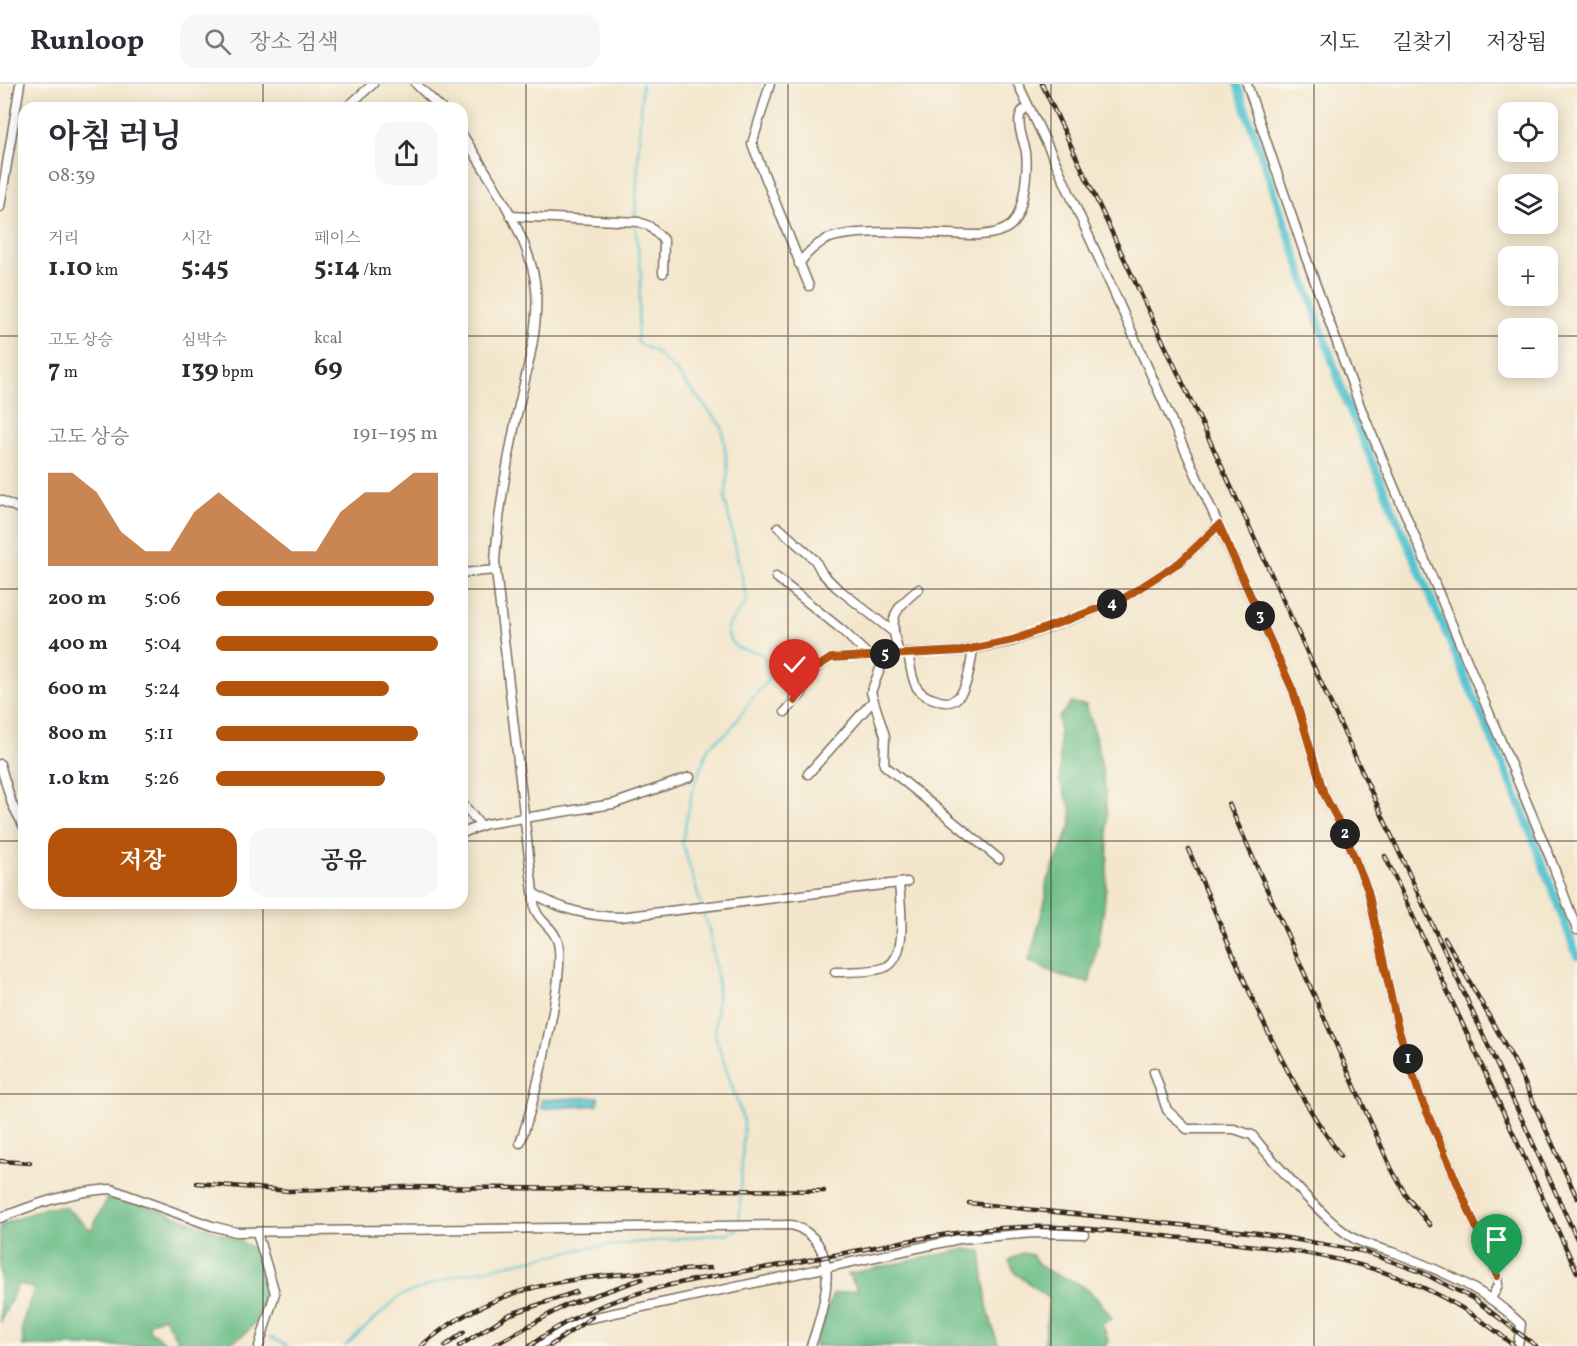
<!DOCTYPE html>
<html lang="ko">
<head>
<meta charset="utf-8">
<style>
  :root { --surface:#fff; --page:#f7f7f7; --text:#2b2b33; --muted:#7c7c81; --line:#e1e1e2; --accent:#b45309 }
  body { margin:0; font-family:Vollkorn,"Noto Serif KR",serif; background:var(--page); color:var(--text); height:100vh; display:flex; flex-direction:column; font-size:22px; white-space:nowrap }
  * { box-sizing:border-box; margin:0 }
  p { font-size:20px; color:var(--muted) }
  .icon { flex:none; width:33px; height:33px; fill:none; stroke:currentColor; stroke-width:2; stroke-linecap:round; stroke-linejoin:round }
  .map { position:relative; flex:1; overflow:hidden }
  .panel { position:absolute; left:18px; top:18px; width:450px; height:807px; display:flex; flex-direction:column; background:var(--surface); border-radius:18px; box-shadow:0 3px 15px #0003 }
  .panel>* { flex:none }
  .fabs { position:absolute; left:1498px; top:18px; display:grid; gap:12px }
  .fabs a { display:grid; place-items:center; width:60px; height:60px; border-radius:12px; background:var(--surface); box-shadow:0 3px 15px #0003; font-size:30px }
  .pin { position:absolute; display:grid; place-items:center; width:51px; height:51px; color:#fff; margin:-62px -26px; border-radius:50% 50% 50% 0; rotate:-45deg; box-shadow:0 0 6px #0007 }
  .pin .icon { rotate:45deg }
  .km { position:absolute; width:30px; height:30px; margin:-15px; border-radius:50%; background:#222; color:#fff; font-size:16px; line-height:30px; text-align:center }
  .round { display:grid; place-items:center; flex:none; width:63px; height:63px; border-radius:18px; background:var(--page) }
  .head { display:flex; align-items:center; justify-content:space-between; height:102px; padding:0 30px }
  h1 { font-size:33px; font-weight:700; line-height:45px }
  .stats { display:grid; grid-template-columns:repeat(3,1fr); gap:9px; height:102px; padding:6px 30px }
  .stats div { display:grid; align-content:center }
  .stats b { font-size:26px; font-weight:700 }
  .stats small { font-size:16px; font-weight:400 }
  .stats p { font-size:16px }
  .chart { height:168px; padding:12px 30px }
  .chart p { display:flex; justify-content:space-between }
  .chart svg { width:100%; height:108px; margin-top:6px; fill:var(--accent); opacity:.7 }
  .button { display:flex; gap:12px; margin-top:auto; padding:12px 30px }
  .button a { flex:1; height:69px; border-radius:18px; background:var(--accent); color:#fff; font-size:24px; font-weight:700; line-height:69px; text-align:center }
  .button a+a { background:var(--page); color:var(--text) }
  ul { padding:0 30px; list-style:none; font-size:20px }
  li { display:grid; grid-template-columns:96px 72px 1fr; align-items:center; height:45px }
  li i { height:15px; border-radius:8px; background:var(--accent) }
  header { display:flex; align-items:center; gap:36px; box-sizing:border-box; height:84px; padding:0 30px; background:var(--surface); border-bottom:2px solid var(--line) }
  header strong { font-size:28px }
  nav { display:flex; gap:33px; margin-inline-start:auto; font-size:21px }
  .search { width:420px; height:54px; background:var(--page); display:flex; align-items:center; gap:15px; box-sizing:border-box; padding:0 21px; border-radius:18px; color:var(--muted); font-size:22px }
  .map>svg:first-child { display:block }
</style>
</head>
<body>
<header>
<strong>Runloop</strong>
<div class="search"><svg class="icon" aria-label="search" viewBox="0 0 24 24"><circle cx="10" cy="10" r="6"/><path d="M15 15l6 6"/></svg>장소 검색</div>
<nav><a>지도</a><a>길찾기</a><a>저장됨</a></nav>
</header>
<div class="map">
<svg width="1577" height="1262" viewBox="0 0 1577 1262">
  <rect width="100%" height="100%" fill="#fbf7ec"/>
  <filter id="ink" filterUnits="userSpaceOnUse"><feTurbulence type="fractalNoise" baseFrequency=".0167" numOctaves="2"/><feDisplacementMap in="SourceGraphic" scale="12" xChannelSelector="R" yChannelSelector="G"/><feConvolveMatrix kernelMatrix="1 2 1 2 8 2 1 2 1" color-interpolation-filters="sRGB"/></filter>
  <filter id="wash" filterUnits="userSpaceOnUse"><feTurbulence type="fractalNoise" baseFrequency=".008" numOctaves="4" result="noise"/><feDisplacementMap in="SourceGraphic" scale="24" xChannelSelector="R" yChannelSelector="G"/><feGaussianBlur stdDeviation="1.35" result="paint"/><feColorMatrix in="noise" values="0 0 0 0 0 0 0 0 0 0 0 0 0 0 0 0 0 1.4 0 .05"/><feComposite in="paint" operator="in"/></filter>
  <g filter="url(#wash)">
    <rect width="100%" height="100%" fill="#f3e6cc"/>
    <g fill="#6cbd88" stroke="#547453" stroke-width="1.5">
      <path d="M1071,619L1086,621C1116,707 1113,811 1089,899L1064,893L1029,877L1046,814V801L1071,741V724L1060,698L1059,633Z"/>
      <path d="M117,1110L229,1152L257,1166C271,1204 267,1248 222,1261C210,1262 194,1262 181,1262L164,1233L150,1238L149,1246L170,1262H23L22,1240L34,1205L18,1200L0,1239V1141L45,1124L65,1123L91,1146L109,1112Z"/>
      <polygon points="966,1165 981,1167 987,1222 998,1262 814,1262 833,1210 858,1206 848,1190"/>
      <path d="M1022,1169L1032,1171C1042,1188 1053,1189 1071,1196C1088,1203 1103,1219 1112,1235L1102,1239L1108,1256L1106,1262H1044L1049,1214L1015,1189L1009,1176Z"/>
    </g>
    <polygon fill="#57c4d0" stroke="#497777" stroke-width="1.5" points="598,1013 598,1021 541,1025 541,1016"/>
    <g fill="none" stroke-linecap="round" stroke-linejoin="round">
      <g stroke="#57c4d0" stroke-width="2">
        <polyline points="635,135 642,0"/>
        <path d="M635,141L641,188L637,257L640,261L653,266L675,286L722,343L728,387L725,416L747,517C735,536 716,544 737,564L760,569L764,574L769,590L767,598L757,608L729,647L709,662L692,708L682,758L701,820"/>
        <polyline points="702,826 709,846 718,899 715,951 744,1038 739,1139"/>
        <polyline points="270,1253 287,1262"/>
        <polyline points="345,1262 400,1212 454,1192 586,1164 730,1149 738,1145"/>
      </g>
      <polyline stroke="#57c4d0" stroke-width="8" points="1237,0 1346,317 1522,725 1577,872"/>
    </g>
  </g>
  <g filter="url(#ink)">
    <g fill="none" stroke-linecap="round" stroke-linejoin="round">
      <g stroke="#7b6c5b" stroke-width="11">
        <g id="minor">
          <polyline points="416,0 441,24"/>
          <polyline points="770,0 752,60 809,202"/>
          <polyline points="1018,0 1056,79 1293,607 1324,710 1344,748 1368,807 1398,944 1420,1012 1497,1192 1498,1201 1491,1215"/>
          <polyline points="1247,0 1305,171 1360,322 1551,776 1577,846"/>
          <polyline points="346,24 373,0"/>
          <path d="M462,50C488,91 532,156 536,205C539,246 526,290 517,330C507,380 498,428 495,478L535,825C540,839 554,843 558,859C566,892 533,1023 520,1059"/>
          <polyline points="0,123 20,0"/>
          <polyline points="510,132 639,138 649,142 664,156 663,189"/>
          <path d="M799,180C806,170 814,162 825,156C849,144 920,149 948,150C966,151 994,154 1010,142C1024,131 1028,85 1026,68C1024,58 1017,43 1020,32C1021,27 1024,25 1028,23"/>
          <polyline points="0,416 24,427"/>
          <polyline points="778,443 815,476 822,489 836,503 892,547"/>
          <polyline points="462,489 496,486"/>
          <polyline points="776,493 842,546 868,571"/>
          <path d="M908,568C910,579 911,594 917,604C922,611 929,614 937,616C966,628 970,585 973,565"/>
          <path d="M899,569C889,535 891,527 919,505"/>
          <polyline points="886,570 871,608 885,652 884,681 999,775"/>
          <polyline points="785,628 802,609 814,586 831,574 961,567 1013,557 1121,516 1180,478 1219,441"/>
          <polyline points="0,680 12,720 24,743"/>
          <polyline points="808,690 873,617"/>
          <polyline points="462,719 481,742"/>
          <polyline points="462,749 486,740 613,720 690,693"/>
          <path d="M533,809C561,826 588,832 620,833L907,798"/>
          <path d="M835,888C850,887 871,889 886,883C909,872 900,819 899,799"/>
          <path d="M1154,988L1167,1026L1187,1045H1234L1252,1051C1272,1076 1328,1141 1355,1155C1368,1162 1384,1165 1398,1170C1444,1188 1485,1205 1521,1240L1518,1262"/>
          <path d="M0,1134C35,1120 73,1107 111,1105L212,1142L236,1148L792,1141C845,1159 825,1222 811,1262"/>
          <polyline points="257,1149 275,1209 259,1262"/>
          <polyline points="539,1262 567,1242 582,1236 959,1155 1034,1149 1084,1150"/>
        </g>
      </g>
      <use href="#minor" stroke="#fff" stroke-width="8"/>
      <g stroke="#3b2a1e" stroke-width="4.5">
        <g id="rail">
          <polyline points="1042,0 1209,355 1577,1155"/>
          <polyline points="1229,720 1391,1084 1407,1113 1430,1141"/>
          <path d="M1188,765C1234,869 1273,980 1341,1072"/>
          <polyline points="1385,772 1577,1188"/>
          <polyline points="1445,854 1517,982 1577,1114"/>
          <polyline points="0,1077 30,1079"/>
          <polyline points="197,1099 289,1107 404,1103 824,1107"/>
          <polyline points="969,1119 1258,1149 1362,1167 1421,1188 1474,1215 1536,1262"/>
          <path d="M421,1262C508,1187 604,1193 710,1184"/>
          <polyline points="445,1262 464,1248"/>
          <polyline points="459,1262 508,1231 576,1208"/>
          <polyline points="493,1262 566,1221 642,1195"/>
          <path d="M530,1262C607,1202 705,1195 798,1178C865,1166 933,1149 1002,1144C1059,1140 1114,1147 1172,1153C1299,1166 1412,1173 1514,1262"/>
          <polyline points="550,1262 592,1233"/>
        </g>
      </g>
      <use href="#rail" stroke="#fbf7ec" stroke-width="2" stroke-dasharray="7" stroke-linecap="butt"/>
    </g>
  </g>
  <g fill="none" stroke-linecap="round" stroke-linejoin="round" filter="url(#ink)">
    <g stroke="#fff" stroke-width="12">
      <polyline id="route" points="795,617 814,585 831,574 961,567 1013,556 1121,516 1180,478 1219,441 1293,607 1324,710 1344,748 1368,807 1398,944 1420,1012 1497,1192"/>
    </g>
    <use href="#route" stroke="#b45309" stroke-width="8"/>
  </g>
  <path fill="none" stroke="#3b2a1e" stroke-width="1.5" stroke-opacity="0.55" d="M263,0V24M526,0V1262M788,0V1262M1051,0V1262M1314,0V1262M0,252H24M462,252H1509M1548,252H1577M0,505H24M462,505H1577M0,757H24M462,757H1577M263,819V1262M0,1010H1577"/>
</svg>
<div class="fabs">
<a><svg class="icon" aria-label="locate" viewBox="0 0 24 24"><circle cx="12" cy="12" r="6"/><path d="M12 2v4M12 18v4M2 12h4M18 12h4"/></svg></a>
<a><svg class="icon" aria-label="layers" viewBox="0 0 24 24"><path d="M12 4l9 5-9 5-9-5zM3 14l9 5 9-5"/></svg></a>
<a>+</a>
<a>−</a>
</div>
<div class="pin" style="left:1497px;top:1192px;background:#1e9e55"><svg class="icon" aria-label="arrive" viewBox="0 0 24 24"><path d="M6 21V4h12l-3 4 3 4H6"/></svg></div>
<div class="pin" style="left:795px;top:617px;background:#d93025"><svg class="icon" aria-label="check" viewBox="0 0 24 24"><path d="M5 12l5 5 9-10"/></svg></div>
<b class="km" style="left:1408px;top:975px">1</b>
<b class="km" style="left:1345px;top:750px">2</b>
<b class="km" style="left:1260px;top:532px">3</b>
<b class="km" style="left:1112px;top:520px">4</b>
<b class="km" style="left:885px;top:570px">5</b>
<section class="panel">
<div class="head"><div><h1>아침 러닝</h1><p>08:39</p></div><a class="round"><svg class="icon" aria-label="share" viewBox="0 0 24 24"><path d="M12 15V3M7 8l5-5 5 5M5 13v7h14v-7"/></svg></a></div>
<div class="stats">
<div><p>거리</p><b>1.10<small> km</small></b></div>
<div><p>시간</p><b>5:45</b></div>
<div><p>페이스</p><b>5:14<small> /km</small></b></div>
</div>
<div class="stats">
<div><p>고도 상승</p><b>7<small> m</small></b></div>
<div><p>심박수</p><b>139<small> bpm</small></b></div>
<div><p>kcal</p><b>69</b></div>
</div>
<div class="chart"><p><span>고도 상승</span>191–195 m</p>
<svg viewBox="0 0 160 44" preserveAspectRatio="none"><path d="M0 44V6L10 6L20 14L30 30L40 38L50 38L60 22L70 14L80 22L90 30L100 38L110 38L120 22L130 14L140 14L150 6L160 6V44z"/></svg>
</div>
<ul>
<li><b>200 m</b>5:06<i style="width:98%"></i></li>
<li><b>400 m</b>5:04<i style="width:100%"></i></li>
<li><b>600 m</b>5:24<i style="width:78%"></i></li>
<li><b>800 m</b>5:11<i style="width:91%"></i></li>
<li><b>1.0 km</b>5:26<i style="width:76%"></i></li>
</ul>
<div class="button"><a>저장</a><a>공유</a></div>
</section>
</div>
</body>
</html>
